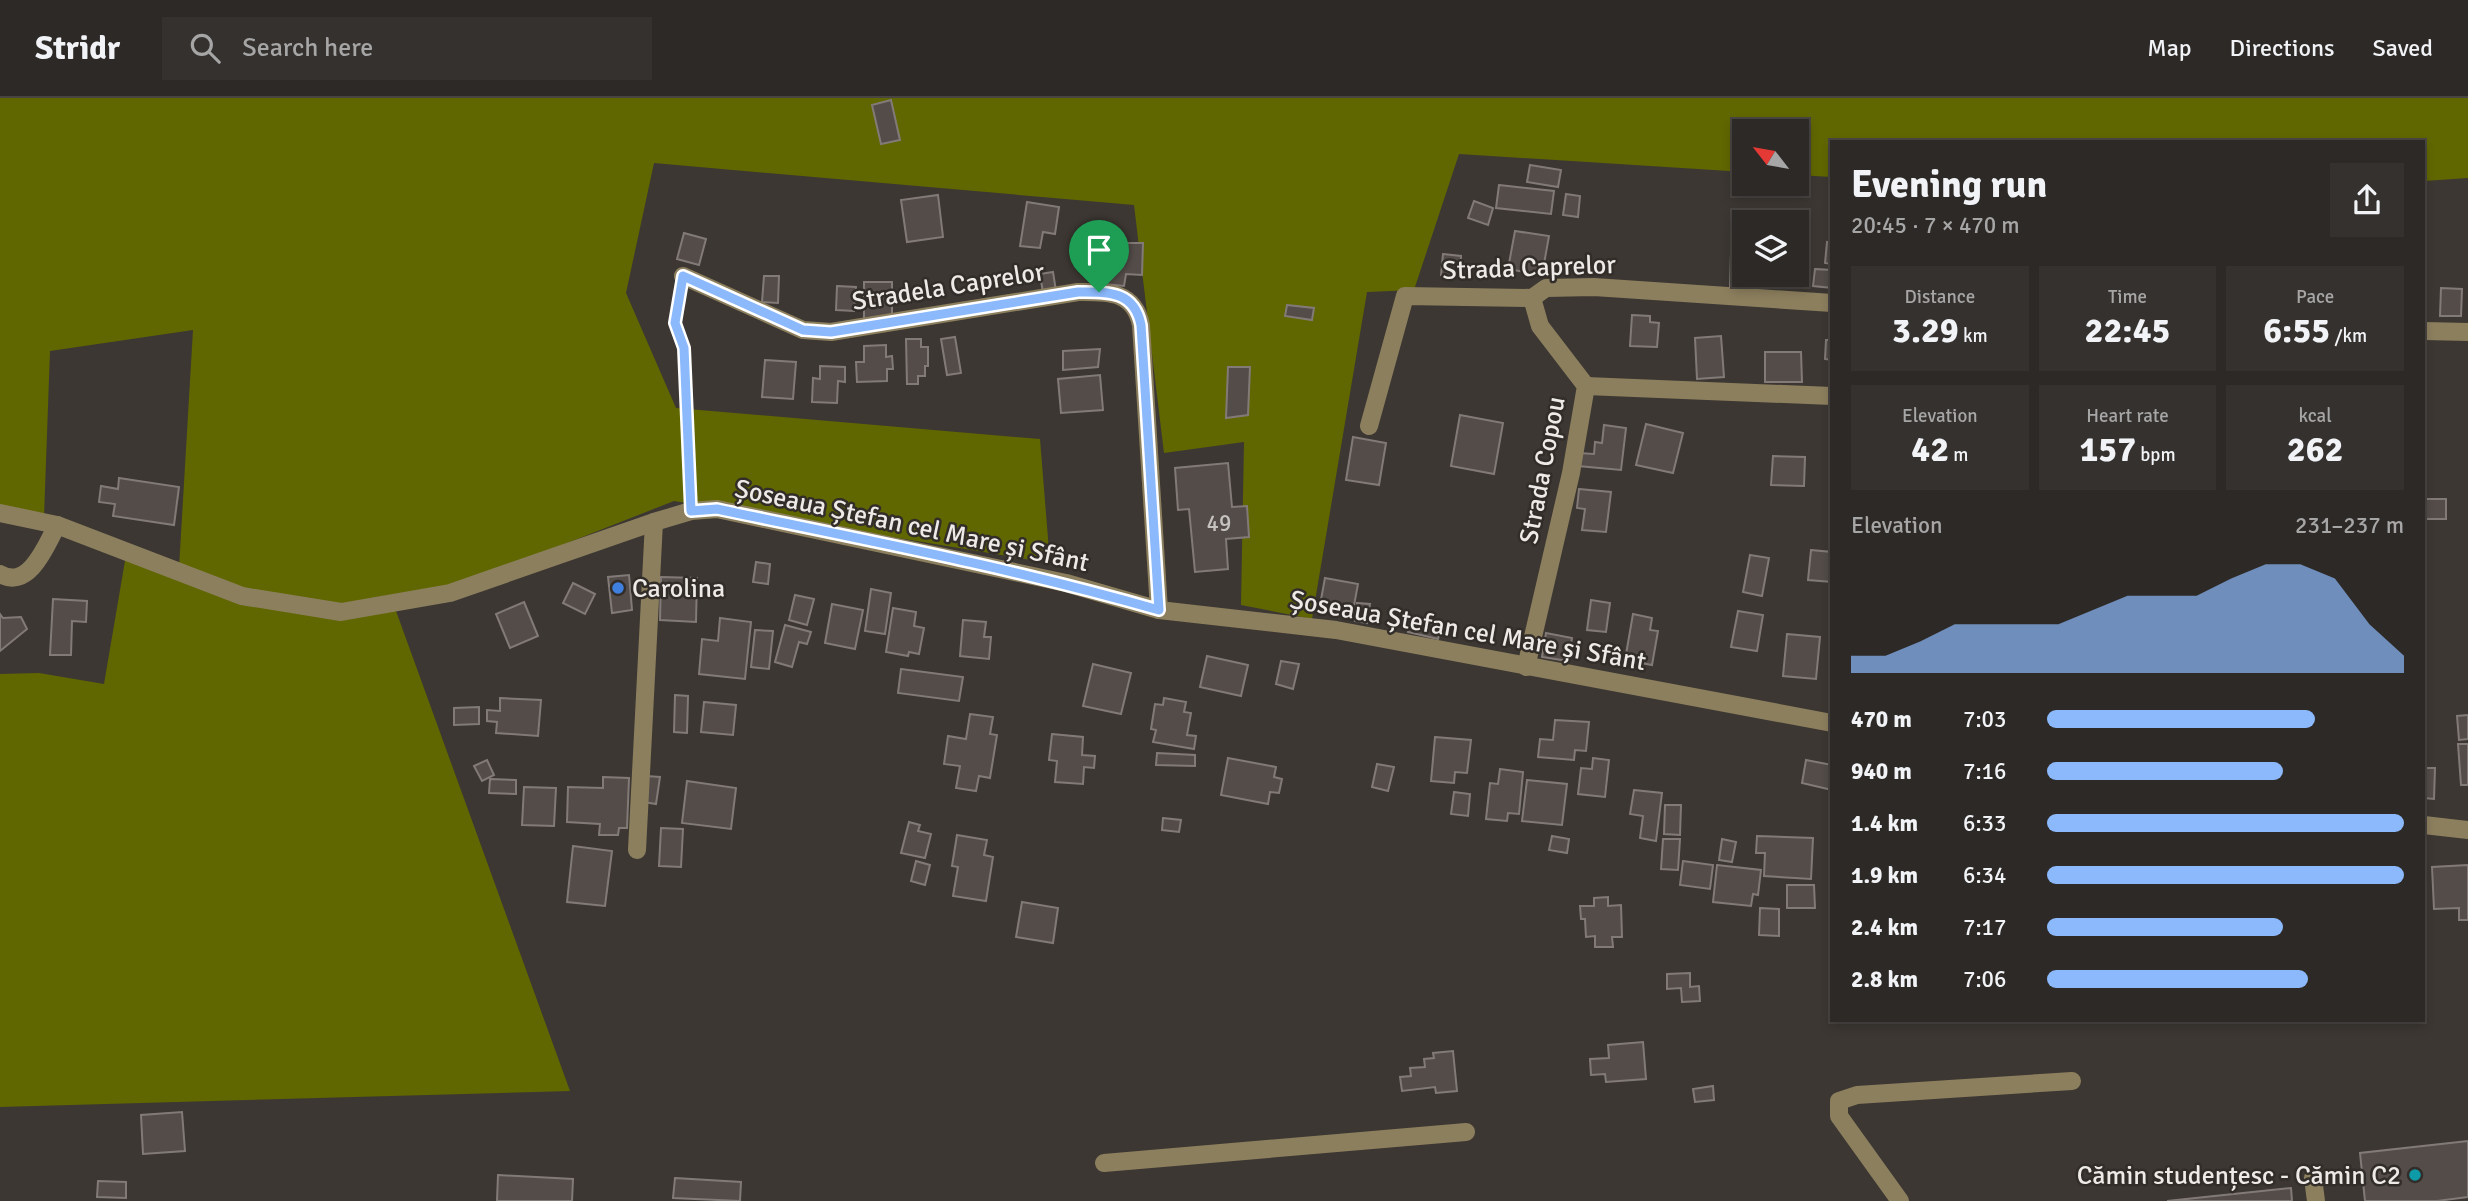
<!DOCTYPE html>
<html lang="en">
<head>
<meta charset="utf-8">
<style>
  :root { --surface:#2d2926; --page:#35312e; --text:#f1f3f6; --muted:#a7a6a7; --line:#484543; --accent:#8bb9fc }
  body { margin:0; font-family:Signika,sans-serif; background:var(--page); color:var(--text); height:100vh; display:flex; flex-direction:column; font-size:26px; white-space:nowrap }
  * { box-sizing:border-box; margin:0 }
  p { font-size:23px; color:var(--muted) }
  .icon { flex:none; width:38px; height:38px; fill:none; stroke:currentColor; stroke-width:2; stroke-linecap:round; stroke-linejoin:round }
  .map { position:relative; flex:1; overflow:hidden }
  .panel { position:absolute; left:1830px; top:42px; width:595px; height:882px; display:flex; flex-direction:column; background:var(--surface); border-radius:0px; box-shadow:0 4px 10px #0003,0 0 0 2px var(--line) }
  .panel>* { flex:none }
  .needle { width:46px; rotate:301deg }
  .controls { position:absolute; left:1732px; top:21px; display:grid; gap:14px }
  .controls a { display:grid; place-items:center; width:77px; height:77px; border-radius:0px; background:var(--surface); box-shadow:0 4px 10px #0003,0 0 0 2px var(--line); font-size:35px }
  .pin { position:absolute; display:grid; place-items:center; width:60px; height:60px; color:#fff; margin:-72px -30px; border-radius:50% 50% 50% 0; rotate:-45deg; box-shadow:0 0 7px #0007 }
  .pin .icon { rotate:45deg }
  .round { display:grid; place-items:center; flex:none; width:74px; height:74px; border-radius:0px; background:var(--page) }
  .summary { display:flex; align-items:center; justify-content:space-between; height:119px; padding:0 21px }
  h1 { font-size:38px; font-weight:700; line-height:52px }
  .metrics { display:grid; grid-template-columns:repeat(3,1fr); gap:10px; height:119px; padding:7px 21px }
  .metrics div { display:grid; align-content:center; border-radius:0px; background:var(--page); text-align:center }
  .metrics b { font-size:35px; font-weight:700 }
  .metrics small { font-size:19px; font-weight:400 }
  .metrics p { font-size:19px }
  .chart { height:196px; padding:14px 21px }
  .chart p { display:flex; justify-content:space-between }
  .chart svg { width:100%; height:126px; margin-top:7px; fill:var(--accent); opacity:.7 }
  ul { padding:0 21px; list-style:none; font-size:23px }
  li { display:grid; grid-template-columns:112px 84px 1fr; align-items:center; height:52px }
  li i { height:18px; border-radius:9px; background:var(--accent) }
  header { display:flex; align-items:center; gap:42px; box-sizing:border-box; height:98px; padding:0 35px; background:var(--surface); border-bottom:2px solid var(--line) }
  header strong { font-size:33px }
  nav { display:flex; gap:38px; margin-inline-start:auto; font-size:24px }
  .search { width:490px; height:63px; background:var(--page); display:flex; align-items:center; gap:18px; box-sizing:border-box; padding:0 24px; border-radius:0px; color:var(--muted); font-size:26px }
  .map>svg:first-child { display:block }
</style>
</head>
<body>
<header>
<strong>Stridr</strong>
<div class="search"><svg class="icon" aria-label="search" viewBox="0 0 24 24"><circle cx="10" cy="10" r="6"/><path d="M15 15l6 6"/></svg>Search here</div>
<nav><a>Map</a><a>Directions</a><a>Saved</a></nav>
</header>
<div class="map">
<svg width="2468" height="1103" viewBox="0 0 2468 1103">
  <rect width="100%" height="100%" fill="#3c3732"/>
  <g fill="#606700">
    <polygon points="0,0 2468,0 2468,80 2424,83 2424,44 1832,44 1832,79 1797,77 1797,33 1745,33 1745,74 1459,56 1414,192 1367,194 1312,521 1241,507 1244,344 1164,355 1134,107 654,65 626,195 676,310 1040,341 1050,465 674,403 450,491 342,509 244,495 179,470 193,232 50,253 44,419 0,411"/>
    <polygon points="126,457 242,504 396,513 570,993 0,1009 0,576 39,575 104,586"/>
  </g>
  <g fill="#534c49" stroke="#827a77" stroke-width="2">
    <polygon points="891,2 900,42 881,46 872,7"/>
    <polygon points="1530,67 1561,72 1558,89 1527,84"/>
    <polygon points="1499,87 1554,93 1551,116 1496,110"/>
    <polygon points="1566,96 1580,98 1578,119 1563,117"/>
    <polygon points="938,97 943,139 907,144 901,102"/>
    <polygon points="1474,103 1493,110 1488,127 1468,120"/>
    <polygon points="1027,104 1059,109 1055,136 1043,134 1040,150 1020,148"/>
    <polygon points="1515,133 1549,138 1542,177 1508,171"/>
    <polygon points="684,135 706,141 699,167 677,161"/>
    <polygon points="1827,144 1832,145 1832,166 1825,165"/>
    <polygon points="1118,145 1143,145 1142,177 1126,176 1124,188 1104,186 1106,156 1118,157"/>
    <polygon points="1731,155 1745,155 1745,177 1762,177 1762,189 1730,189"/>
    <polygon points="1443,156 1461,158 1460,178 1441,177"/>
    <polygon points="1815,171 1832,172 1832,190 1813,188"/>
    <polygon points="1053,174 1056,193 1043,195 1040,176"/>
    <polygon points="764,178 779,178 778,205 762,204"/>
    <rect x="864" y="184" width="28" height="38"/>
    <polygon points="837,188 856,189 854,213 836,212"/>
    <polygon points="2441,190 2462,191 2461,218 2440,218"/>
    <polygon points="1287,207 1314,210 1312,222 1285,218"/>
    <polygon points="1632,217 1650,218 1650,224 1659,225 1657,249 1630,248"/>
    <polygon points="1721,238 1724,279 1697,281 1695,240"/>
    <polygon points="955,239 961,275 947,277 941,241"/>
    <polygon points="906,241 921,241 921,249 928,249 928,268 925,268 925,278 918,278 918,286 907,286"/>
    <polygon points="1826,242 1832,242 1832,262 1825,261"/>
    <polygon points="886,247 886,259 892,258 893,271 887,271 887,283 857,284 856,264 864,264 864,248"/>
    <polygon points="1100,251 1098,269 1063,272 1063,253"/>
    <polygon points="1765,254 1801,254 1802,284 1765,284"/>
    <polygon points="765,262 796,264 793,301 762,299"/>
    <polygon points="820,268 845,269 845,284 838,283 837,305 812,304 813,280 820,281"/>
    <polygon points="1228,269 1250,269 1248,317 1226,320"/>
    <polygon points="1100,277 1103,312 1061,315 1058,281"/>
    <polygon points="1460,317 1503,325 1494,376 1451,368"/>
    <polygon points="1646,326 1683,335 1673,375 1636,367"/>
    <polygon points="1604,327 1626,330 1621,372 1578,368 1579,355 1594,356 1595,344 1602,345"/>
    <polygon points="1353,339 1386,345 1379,387 1346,382"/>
    <polygon points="1773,358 1805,359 1804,388 1771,387"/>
    <polygon points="1228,365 1232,409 1247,408 1249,439 1226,441 1228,471 1195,474 1189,411 1178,412 1175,370"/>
    <polygon points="119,380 179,389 174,427 113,418 115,406 99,404 101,388 118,391"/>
    <polygon points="1579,391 1611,394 1606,434 1582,432 1585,411 1577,410"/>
    <rect x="2424" y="401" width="22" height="20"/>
    <polygon points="1811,452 1832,454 1832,484 1808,482"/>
    <polygon points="1750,457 1769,460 1762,498 1743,494"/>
    <polygon points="756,464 770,466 768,486 753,484"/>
    <polygon points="629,477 632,512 612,515 608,479"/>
    <polygon points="661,479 697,480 696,524 660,522"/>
    <polygon points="1325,480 1358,486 1353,513 1320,507"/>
    <polygon points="573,485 595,496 585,516 563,505"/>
    <polygon points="871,491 891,495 885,536 865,533"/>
    <polygon points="795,497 814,501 807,527 789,522"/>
    <polygon points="53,501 87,503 86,524 72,523 71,557 50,557"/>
    <polygon points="1591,502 1610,505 1606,534 1587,532"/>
    <polygon points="524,504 538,538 510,550 496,516"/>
    <polygon points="1357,505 1370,506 1367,525 1355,523"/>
    <polygon points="832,506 863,512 855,551 825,545"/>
    <polygon points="893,510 916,514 914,528 924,530 919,556 909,554 908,558 886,554"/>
    <polygon points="1738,513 1763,517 1757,553 1731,549"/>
    <polygon points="0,516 3,520 21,519 27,531 0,553"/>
    <polygon points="1633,516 1652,520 1650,532 1658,533 1652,567 1625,562"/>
    <polygon points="1411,518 1442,525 1438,541 1408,534"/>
    <polygon points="720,520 751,524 745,581 699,576 702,541 718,543"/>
    <polygon points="963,522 986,524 984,539 991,539 989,561 960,558"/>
    <polygon points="785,527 811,534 807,546 799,544 792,569 775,564"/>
    <polygon points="755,532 773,533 769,571 751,569"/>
    <polygon points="1546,535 1572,540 1568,563 1542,559"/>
    <polygon points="1787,536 1820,539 1816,581 1783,578"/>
    <polygon points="1207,558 1248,567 1241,598 1200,589"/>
    <polygon points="1281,563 1299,566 1293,591 1276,586"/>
    <polygon points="1093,566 1131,575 1121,616 1083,608"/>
    <polygon points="901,571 963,579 959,603 898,595"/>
    <polygon points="675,597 688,598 687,635 674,634"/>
    <polygon points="500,600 541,602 538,638 496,635 497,624 487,623 487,612 500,613"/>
    <polygon points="1164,600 1186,604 1184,614 1191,615 1187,637 1196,638 1194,651 1153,644 1156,632 1151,631 1155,606 1163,607"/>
    <polygon points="704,604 736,607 733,637 701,634"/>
    <polygon points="479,609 479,626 454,627 454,610"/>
    <polygon points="970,616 993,619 990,636 997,637 990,680 979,678 976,693 956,690 960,668 944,666 948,638 966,641"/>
    <polygon points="2468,617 2468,641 2459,642 2457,618"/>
    <polygon points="1555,622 1589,624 1586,653 1575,652 1574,662 1538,659 1540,641 1553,642"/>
    <polygon points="1052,636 1083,639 1082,657 1095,658 1094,670 1084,669 1083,686 1055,684 1057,663 1049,662"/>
    <polygon points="1435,639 1471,642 1467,675 1455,674 1454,685 1431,683"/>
    <polygon points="2458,646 2468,646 2468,687 2461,687"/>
    <polygon points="1157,655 1195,657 1195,668 1156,667"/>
    <polygon points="1228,660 1276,669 1274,679 1282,681 1279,695 1270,694 1268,706 1221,697"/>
    <polygon points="1593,660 1609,662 1605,699 1578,696 1581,670 1592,671"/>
    <polygon points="487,662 494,677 482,683 474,668"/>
    <polygon points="1806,662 1832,667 1832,692 1802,685"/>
    <polygon points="1377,666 1394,669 1388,693 1372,689"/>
    <polygon points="2424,670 2435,670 2434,701 2424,700"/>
    <polygon points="1500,671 1523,674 1519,716 1508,715 1507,723 1486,721 1490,685 1498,686"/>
    <polygon points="646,678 660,679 656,706 643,704"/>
    <polygon points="603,679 629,680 627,730 619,730 618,737 599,737 600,726 567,724 568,689 603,690"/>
    <polygon points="490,681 516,682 516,696 489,695"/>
    <polygon points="1527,682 1567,686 1562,727 1522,723"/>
    <polygon points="687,683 736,690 731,731 682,725"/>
    <polygon points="524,689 556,690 554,728 522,727"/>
    <polygon points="1634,692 1662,695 1656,743 1640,740 1643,718 1630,716"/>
    <polygon points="1454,694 1470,696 1468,718 1451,716"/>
    <polygon points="1665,707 1681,707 1680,737 1664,736"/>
    <polygon points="1163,720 1181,722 1179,734 1162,732"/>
    <polygon points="909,724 920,727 918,733 931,736 925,760 901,755"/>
    <polygon points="661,730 683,731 681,769 659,768"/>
    <polygon points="957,737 987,742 984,757 993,759 986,803 953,798 958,769 952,768"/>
    <polygon points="1552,738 1569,741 1567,755 1549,752"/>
    <polygon points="1757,738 1813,740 1811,781 1764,778 1765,755 1756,755"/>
    <polygon points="1663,741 1680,741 1678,772 1661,771"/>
    <polygon points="1722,741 1736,744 1732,764 1719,762"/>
    <polygon points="573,748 612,753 605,808 567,804"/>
    <polygon points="916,763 930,767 925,787 911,783"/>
    <polygon points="1683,763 1713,767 1710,791 1680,787"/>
    <polygon points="1717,767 1761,772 1758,797 1753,796 1751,808 1713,804"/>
    <polygon points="2468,767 2468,822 2459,822 2459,810 2434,811 2432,769"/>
    <polygon points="1787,787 1814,787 1815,810 1787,810"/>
    <polygon points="1608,799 1608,808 1621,807 1622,839 1612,839 1613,849 1595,849 1595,838 1586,839 1585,821 1581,821 1580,808 1594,808 1594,800"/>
    <polygon points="1022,804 1058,810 1053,845 1016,839"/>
    <polygon points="1760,810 1779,811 1779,838 1759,837"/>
    <polygon points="1690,875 1690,889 1699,888 1700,903 1682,904 1681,890 1667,891 1667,876"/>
    <polygon points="1643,944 1646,981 1606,984 1605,976 1591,977 1590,961 1609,960 1608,947"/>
    <polygon points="1453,953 1457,993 1436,995 1435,989 1402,993 1400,979 1411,978 1410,970 1425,969 1424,961 1434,960 1433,955"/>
    <polygon points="1713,988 1714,1002 1695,1004 1693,991"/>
    <polygon points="182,1014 185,1053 143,1056 141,1017"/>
    <polygon points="2468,1043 2468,1099 2437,1103 2365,1103 2360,1055"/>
    <polygon points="498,1077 573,1081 572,1103 497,1103"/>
    <polygon points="675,1080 741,1084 740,1103 673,1100"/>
    <polygon points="98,1083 126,1084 126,1100 97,1099"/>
    <polygon points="2291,1090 2292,1103 2167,1103"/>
  </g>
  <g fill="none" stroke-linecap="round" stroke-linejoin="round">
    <polyline stroke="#75706c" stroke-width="3.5" stroke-dasharray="3.5 5" stroke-linecap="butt" points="680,197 675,225 684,249 690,394"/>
    <g stroke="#8c7f5e" stroke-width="18">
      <path d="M683,178L803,232L831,234L1078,194C1107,194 1134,192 1141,227L1159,512"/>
      <polyline points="2424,233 2468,234"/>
      <polyline points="1586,288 1832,298"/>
      <polyline points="1369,328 1405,198 1532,200 1546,190 1594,189 1832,205"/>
      <polyline points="0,415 57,427 242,498 341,514 450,495 654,424 691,413 717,411 1066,485 1159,512 1336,532 1832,625"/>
      <path d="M0,476C29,493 47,446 57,427"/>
      <polyline points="1526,569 1571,375 1586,288 1540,228 1532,200"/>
      <polyline points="2424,727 2468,732"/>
      <polyline points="637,752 654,424"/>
      <polyline points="1104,1065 1466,1034"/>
      <polyline points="2313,1080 2316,1103"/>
      <polyline points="1900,1103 1839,1018 1839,1003 1857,997 2072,983"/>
    </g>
  </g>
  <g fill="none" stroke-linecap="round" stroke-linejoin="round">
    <g stroke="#fff" stroke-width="14">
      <path id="route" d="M683,178L803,232L831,234L1078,194C1107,194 1134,192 1141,227L1159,512C1014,470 865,442 717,411L691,413L684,250L675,225Z"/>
    </g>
    <use href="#route" stroke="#8bb9fc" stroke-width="9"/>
  </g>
  <circle fill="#3f7fe0" stroke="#322d28" stroke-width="2.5" cx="618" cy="490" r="7"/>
  <circle fill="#0f9aa8" stroke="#322d28" stroke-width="2.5" cx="2415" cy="1077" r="7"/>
  <g text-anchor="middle" stroke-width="5" stroke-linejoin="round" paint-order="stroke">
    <g font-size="23" fill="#c6c2c0">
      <text x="1219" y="433">49</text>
    </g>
    <g font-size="26" fill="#edeae7" stroke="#322d28">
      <text transform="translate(1529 169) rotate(-2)" y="9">Strada Caprelor</text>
      <text transform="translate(948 188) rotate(-9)" y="9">Stradela Caprelor</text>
      <text transform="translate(1542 372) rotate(-79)" y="9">Strada Copou</text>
      <text transform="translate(912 427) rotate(12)" y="9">Șoseaua Ștefan cel Mare și Sfânt</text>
      <text transform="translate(1468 532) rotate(10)" y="9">Șoseaua Ștefan cel Mare și Sfânt</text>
    </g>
    <g font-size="26" fill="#edeae7" stroke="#322d28" text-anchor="start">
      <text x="632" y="499">Carolina</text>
      <text x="2401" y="1086" text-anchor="end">Cămin studențesc - Cămin C2</text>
    </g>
  </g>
</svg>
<div class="controls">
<a><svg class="needle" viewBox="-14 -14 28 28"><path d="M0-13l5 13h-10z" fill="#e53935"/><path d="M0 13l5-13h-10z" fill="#a7a6a7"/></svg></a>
<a><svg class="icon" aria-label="layers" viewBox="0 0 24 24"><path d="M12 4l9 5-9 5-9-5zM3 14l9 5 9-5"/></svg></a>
</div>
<div class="pin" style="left:1099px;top:194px;background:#1e9e55"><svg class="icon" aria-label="arrive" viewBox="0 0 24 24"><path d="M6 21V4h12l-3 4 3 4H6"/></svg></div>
<section class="panel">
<div class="summary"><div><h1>Evening run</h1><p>20:45 · 7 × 470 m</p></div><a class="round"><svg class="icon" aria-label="share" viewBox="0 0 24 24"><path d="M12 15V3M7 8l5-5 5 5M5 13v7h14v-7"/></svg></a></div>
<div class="metrics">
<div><p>Distance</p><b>3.29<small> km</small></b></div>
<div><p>Time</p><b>22:45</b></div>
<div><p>Pace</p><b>6:55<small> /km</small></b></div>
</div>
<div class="metrics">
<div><p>Elevation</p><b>42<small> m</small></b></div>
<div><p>Heart rate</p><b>157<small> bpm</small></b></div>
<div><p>kcal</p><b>262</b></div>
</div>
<div class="chart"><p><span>Elevation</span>231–237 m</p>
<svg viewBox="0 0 160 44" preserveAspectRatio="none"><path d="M0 44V38L10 38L20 33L30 27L40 27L50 27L60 27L70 22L80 17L90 17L100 17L110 11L120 6L130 6L140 11L150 27L160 38V44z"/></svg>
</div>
<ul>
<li><b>470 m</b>7:03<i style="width:75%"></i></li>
<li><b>940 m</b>7:16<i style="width:66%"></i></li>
<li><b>1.4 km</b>6:33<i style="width:100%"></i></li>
<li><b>1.9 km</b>6:34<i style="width:100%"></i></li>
<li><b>2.4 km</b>7:17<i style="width:66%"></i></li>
<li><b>2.8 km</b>7:06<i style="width:73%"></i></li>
</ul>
</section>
</div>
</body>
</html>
